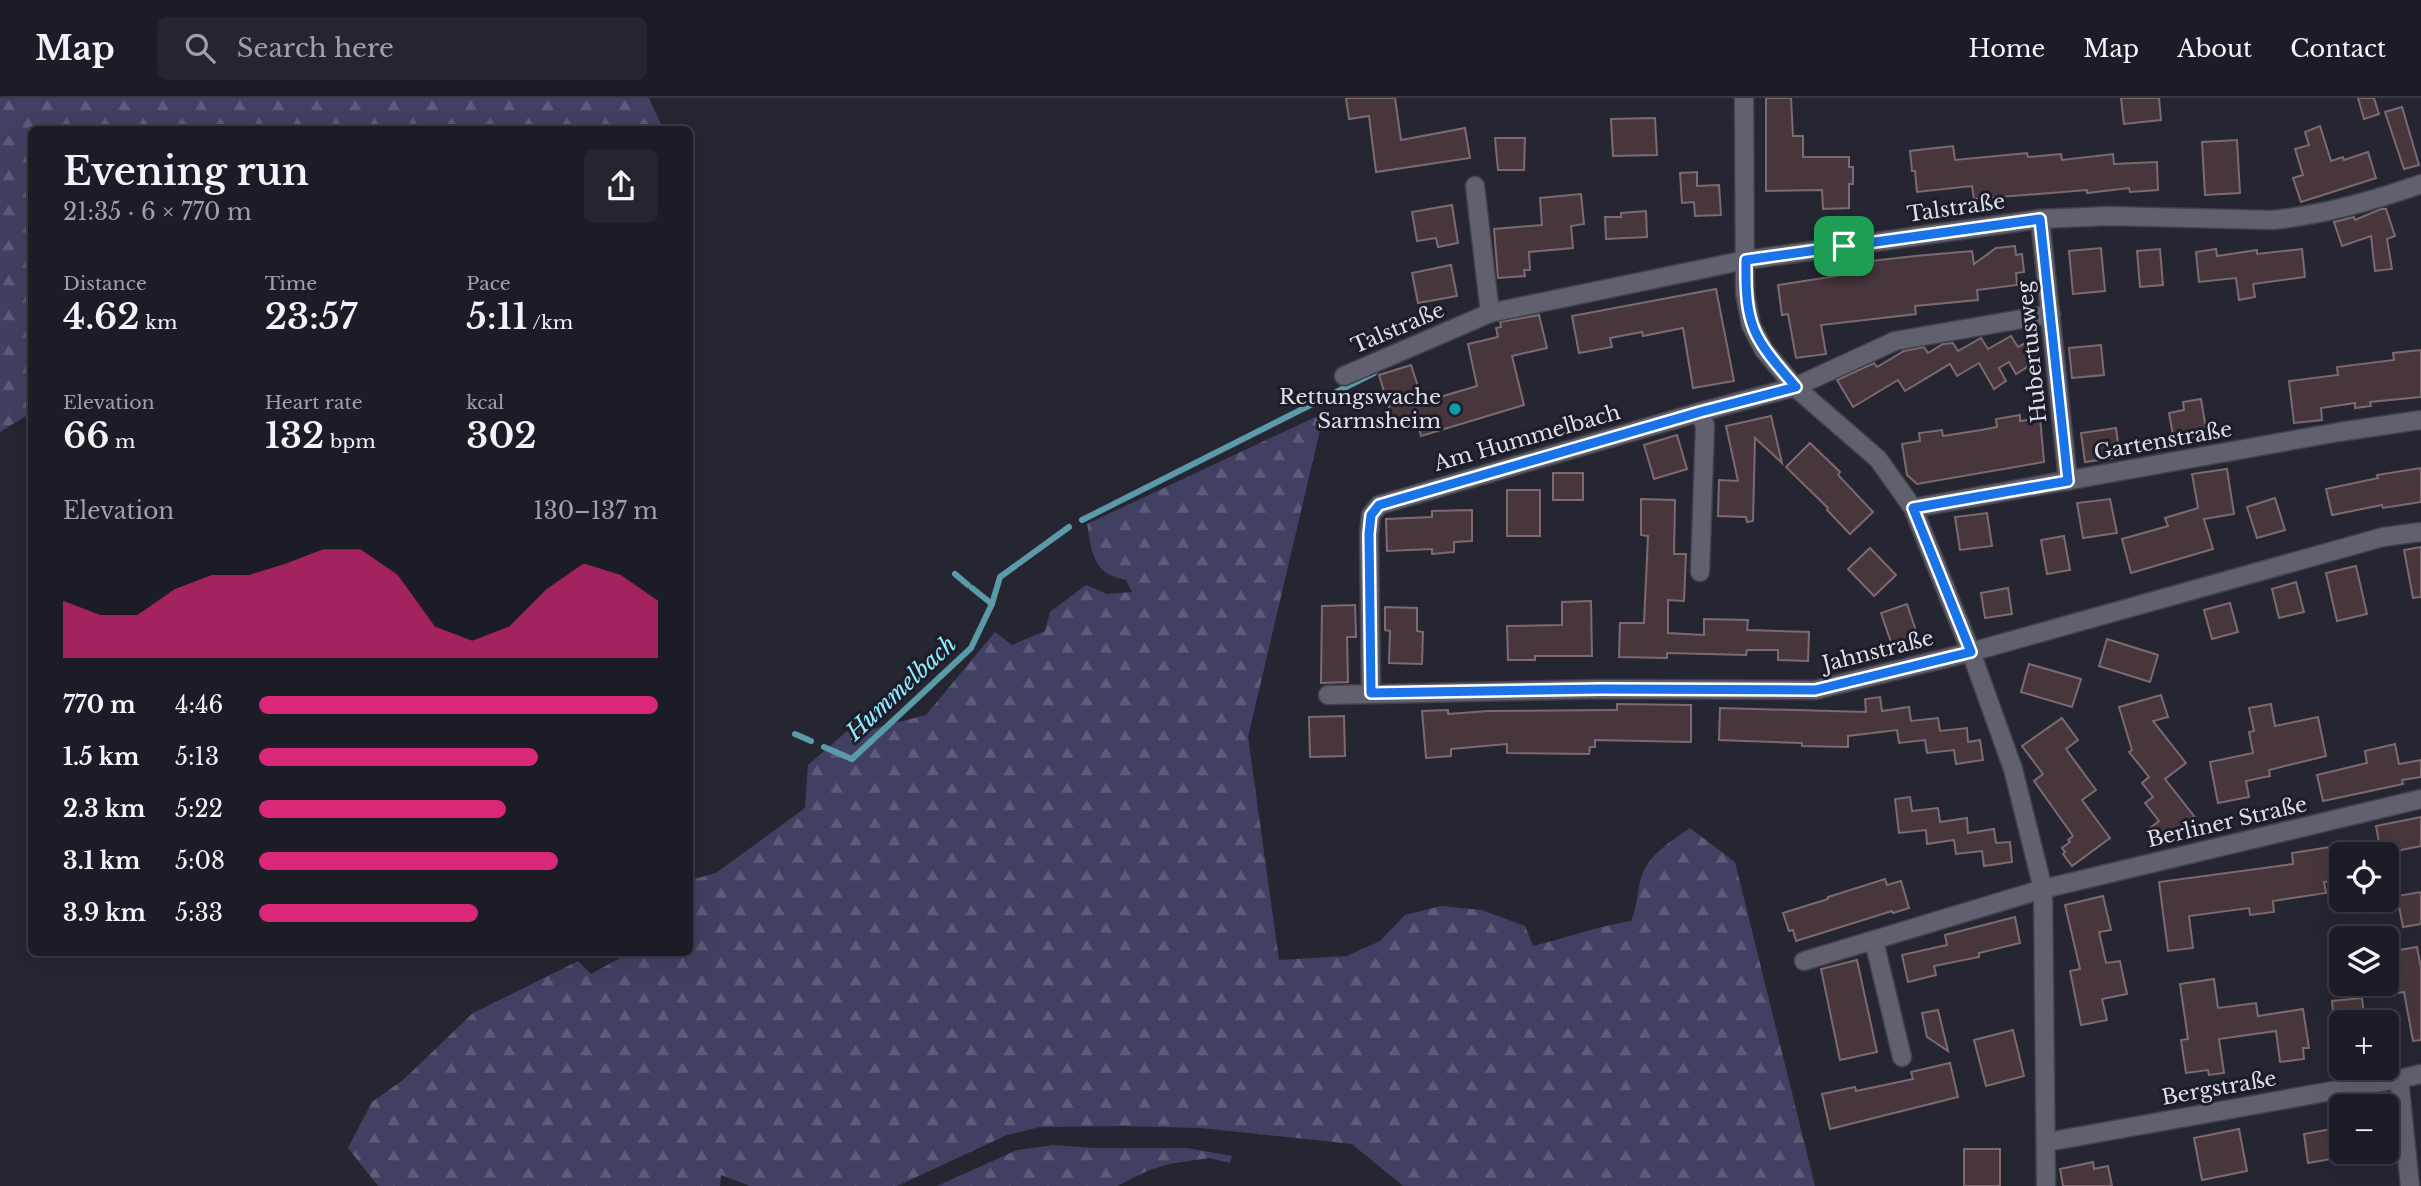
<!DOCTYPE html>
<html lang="en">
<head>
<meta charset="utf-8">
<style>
  :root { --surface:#1c1c26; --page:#25252e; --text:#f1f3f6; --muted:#a0a1a7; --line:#3a3a43; --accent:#db2777 }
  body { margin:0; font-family:"Libre Baskerville",serif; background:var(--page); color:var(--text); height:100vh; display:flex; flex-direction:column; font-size:26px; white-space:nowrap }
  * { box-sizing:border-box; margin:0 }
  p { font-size:23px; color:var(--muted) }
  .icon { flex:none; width:38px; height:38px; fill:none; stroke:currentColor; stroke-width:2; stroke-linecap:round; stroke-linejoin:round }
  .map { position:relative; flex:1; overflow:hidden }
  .details { position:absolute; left:28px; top:28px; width:665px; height:830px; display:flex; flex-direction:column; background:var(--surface); border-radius:10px; box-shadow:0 7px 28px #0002,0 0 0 2px var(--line) }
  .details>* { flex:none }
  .tools { position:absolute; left:2329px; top:744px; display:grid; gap:14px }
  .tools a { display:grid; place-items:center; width:70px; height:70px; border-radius:10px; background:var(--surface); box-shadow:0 7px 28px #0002,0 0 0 2px var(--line); font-size:35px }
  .pin { position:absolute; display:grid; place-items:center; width:60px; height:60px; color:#fff; margin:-30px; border-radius:14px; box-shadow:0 4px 10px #0006 }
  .round { display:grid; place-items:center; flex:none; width:74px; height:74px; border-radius:10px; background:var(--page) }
  .summary { display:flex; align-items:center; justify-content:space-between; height:119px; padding:0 35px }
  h1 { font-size:38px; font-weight:600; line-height:52px }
  .metrics { display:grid; grid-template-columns:repeat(3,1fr); gap:10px; height:119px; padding:7px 35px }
  .metrics div { display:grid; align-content:center }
  .metrics b { font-size:35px; font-weight:600 }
  .metrics small { font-size:19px; font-weight:400 }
  .metrics p { font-size:19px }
  .chart { height:196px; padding:14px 35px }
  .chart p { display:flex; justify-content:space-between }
  .chart svg { width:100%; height:126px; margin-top:7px; fill:var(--accent); opacity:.7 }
  ul { padding:0 35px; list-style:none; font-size:23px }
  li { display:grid; grid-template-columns:112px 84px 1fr; align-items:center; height:52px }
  li i { height:18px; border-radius:9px; background:var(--accent) }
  header { display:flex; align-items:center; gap:42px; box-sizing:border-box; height:98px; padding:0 35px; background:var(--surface); border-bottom:2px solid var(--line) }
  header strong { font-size:33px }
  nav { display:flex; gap:38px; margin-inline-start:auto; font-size:24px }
  .search { width:490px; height:63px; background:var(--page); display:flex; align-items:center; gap:18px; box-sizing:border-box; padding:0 24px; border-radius:10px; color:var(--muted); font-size:26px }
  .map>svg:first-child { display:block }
</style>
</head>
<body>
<header>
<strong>Map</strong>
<div class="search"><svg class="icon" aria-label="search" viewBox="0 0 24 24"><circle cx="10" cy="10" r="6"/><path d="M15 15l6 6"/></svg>Search here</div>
<nav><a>Home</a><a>Map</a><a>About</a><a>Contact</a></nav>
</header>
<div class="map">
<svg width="2421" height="1088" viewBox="0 0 2421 1088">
  <defs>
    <pattern id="forest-firs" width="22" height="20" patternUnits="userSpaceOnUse" patternTransform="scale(1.75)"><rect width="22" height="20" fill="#424062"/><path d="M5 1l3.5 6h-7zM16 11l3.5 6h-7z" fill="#5d5b78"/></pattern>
  </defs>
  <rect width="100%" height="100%" fill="#262633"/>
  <g fill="url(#forest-firs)">
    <polygon points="0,0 649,0 663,31 32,32 31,315 0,334"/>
    <path d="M1324,315L1248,639L1279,862L1347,858L1380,843L1405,817L1441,808L1482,812L1525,828L1533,848C1566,840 1597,828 1631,823C1637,809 1637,795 1641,780C1648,757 1671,743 1690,730L1735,764L1815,1088H1403L1352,1046L1201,1030L1122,1028L1040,1029L1007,1037L897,1088H750L721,1077L720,1088H378L348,1050L372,1004L403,982L473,915L578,863L591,876L631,854H690V782L716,775L805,710L808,667L859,623L872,631L926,617L995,534L1012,547L1045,533L1050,514L1086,487L1107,496L1132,494L1126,482C1092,476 1092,454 1087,426Z"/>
    <polygon points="1054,1047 1096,1050 1187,1050 1232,1058 1230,1065 1209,1060 1169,1066 1147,1073 1117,1088 937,1088 1017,1052"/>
  </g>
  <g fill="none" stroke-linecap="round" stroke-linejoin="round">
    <g stroke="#5b9aa8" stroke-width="6">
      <polyline points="1082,422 1374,275 1378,269"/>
      <polyline points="955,476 968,487"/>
      <polyline points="972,490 992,506"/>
      <polyline points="795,636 811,643"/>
      <polyline points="824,649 852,661 971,550 992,506 1000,479 1069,429"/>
    </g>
  </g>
  <g fill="#47373c" stroke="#7c6a6f" stroke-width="2">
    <polygon points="1346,0 1395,0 1401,42 1465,30 1470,60 1376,74 1369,18 1349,21"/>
    <polygon points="1766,0 1791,0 1793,38 1803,38 1803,59 1849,59 1849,69 1853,69 1853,86 1849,86 1849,110 1823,111 1822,92 1766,93"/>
    <polygon points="2121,0 2159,0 2161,22 2124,26"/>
    <polygon points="2358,0 2374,0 2379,16 2364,21"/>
    <polygon points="2402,9 2419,67 2404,71 2385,14"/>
    <polygon points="1655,20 1657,57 1613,58 1611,21"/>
    <polygon points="2320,28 2331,63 2343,59 2344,62 2368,54 2376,80 2301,104 2293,80 2303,77 2295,51 2309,47 2305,34"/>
    <polygon points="1495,40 1525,40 1524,72 1498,72"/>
    <polygon points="2237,42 2240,95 2205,97 2202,44"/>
    <polygon points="1953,48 1955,62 2027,55 2028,59 2061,56 2062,62 2113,56 2114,66 2157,64 2158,92 2130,94 2129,90 2087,95 2087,92 1974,101 1972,88 1917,94 1915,73 1912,73 1910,53"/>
    <polygon points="1697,74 1697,88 1719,87 1721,117 1695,118 1694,104 1682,105 1680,75"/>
    <polygon points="1581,96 1584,126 1571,128 1573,150 1529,154 1530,172 1524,172 1525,178 1498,180 1494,131 1542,127 1540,100"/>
    <polygon points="1452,107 1458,145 1438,149 1436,140 1417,143 1412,114"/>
    <polygon points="2381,111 2386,111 2395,138 2387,141 2392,171 2375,173 2371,138 2342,148 2334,124 2354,119 2355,122"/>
    <polygon points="1646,113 1647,139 1606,141 1605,119 1621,119 1621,115"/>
    <polygon points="2015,148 2016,157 2022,156 2024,174 2016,175 2017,187 1977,192 1978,202 1915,208 1916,216 1821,227 1826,256 1796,260 1788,216 1782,217 1778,187 1837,178 1835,167 1915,158 1972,153 1974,166 1996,150"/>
    <polygon points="2101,150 2105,193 2073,196 2069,153"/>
    <polygon points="2160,151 2163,187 2140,189 2137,153"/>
    <polygon points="2216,151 2217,158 2257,152 2257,156 2302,151 2305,179 2253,186 2255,199 2239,202 2236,180 2199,184 2196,154"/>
    <polygon points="1451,167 1457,198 1418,205 1412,175"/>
    <polygon points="1716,191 1734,283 1693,290 1683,230 1643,238 1642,234 1610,240 1612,249 1579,255 1572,218"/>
    <polygon points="1539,217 1547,250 1512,258 1524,307 1421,338 1417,323 1395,329 1379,277 1411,267 1423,304 1477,288 1468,246 1498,239 1496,230 1501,229 1500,224"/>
    <polygon points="2011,238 2018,249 2029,243 2040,261 2016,276 2009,264 1999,270 2006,283 1994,291 1979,265 1957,278 1950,266 1905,293 1898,282 1853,309 1837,282 1874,265 1877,269 1904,253 1924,249 1928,255 1943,246 1953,245 1958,253 1981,240 1988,251"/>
    <polygon points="2101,247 2104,277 2072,280 2069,250"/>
    <polygon points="2421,252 2421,299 2370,304 2371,308 2355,310 2355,305 2321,310 2322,322 2294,325 2289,283 2338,277 2337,269 2394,262 2393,255"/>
    <polygon points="2201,301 2207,337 2174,343 2169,315 2184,312 2183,304"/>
    <polygon points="2020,317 2020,323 2040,320 2044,364 1917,386 1907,377 1902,346 1920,343 1919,335 1942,332 1943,338 1981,332 1997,329 1996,321"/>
    <polygon points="1771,318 1782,365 1755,340 1753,423 1747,424 1746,419 1718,418 1719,382 1738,383 1726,328"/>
    <polygon points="2116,330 2120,359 2085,364 2081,335"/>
    <polygon points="1677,337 1687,371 1654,381 1644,347"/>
    <polygon points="1810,345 1840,374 1838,377 1873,414 1850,436 1827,412 1828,410 1786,369"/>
    <polygon points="2421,370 2421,404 2383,410 2382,407 2332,417 2326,391 2378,380 2377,377"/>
    <polygon points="2227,371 2234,416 2204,421 2213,451 2131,475 2122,441 2168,428 2165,420 2198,410 2192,376"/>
    <rect x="1553" y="375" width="30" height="27"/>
    <rect x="1507" y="392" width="33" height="46"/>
    <polygon points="2275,400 2285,432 2257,440 2247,409"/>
    <polygon points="1641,401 1675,402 1674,456 1686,456 1684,503 1668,502 1668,535 1704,537 1704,521 1748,522 1747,532 1809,534 1808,563 1778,562 1778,552 1747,552 1746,557 1667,555 1667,560 1619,559 1620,525 1644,525 1648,438 1641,437"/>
    <polygon points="2110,401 2117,435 2083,440 2077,405"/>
    <polygon points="1472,412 1472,443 1454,444 1454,454 1432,456 1432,451 1387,453 1386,421 1432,419 1432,413"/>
    <polygon points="1987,415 1992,448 1960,452 1955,419"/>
    <polygon points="2064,438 2070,472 2047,476 2041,442"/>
    <polygon points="2421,449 2421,499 2413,500 2404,452"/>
    <polygon points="1870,450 1896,477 1874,498 1848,471"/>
    <polygon points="2356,468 2367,516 2337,523 2326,475"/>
    <polygon points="2296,484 2304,514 2279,520 2272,491"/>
    <polygon points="2008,490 2012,516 1985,520 1981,495"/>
    <polygon points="1591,503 1592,558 1535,558 1535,562 1508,562 1507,528 1562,527 1562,504"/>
    <polygon points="2230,505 2238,534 2212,541 2204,512"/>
    <polygon points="1907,506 1919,542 1893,550 1881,515"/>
    <polygon points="1355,507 1356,539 1347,539 1348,584 1321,585 1322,508"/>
    <polygon points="1385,509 1417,510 1417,533 1423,534 1422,566 1389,565 1390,533 1385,532"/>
    <polygon points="2107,541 2158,557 2150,584 2099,568"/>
    <polygon points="2029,566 2081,581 2072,609 2021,594"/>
    <polygon points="2161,597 2168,619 2153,623 2186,665 2165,681 2194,718 2159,744 2149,731 2159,723 2145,705 2153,699 2142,685 2149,679 2129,654 2132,652 2119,609"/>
    <polygon points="1880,599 1882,613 1909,609 1911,623 1938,620 1940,633 1967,630 1968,644 1980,642 1983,662 1956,666 1954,652 1927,655 1925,642 1899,645 1897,632 1848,638 1848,649 1802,648 1802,645 1719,642 1720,610 1866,614 1865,601"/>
    <polygon points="1617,606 1691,607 1691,644 1595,642 1595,649 1590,649 1589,656 1507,655 1507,646 1451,651 1451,658 1426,660 1422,613 1448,612 1448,616 1488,613 1615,612 1617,612"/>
    <polygon points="2271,606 2275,628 2318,619 2326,658 2269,672 2270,678 2246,683 2249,699 2218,705 2210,664 2253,655 2249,634 2254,633 2249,610"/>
    <polygon points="1344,618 1345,658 1310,659 1309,619"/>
    <polygon points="2062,620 2078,642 2066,651 2096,692 2082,702 2110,740 2072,768 2063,756 2065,754 2062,750 2070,744 2068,742 2073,738 2034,683 2043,676 2022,648"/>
    <polygon points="2395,646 2399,666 2421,662 2421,679 2402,682 2403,686 2323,703 2317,677 2367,665 2365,653"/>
    <polygon points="1910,699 1912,713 1938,710 1940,724 1967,720 1968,735 1994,731 1996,745 2010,744 2012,764 1984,768 1982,753 1956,756 1954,742 1927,746 1926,732 1899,735 1895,701"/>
    <polygon points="2421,719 2421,748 2381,756 2376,728"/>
    <polygon points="2337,748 2342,782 2324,784 2326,795 2273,803 2274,814 2250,817 2249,810 2189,818 2193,850 2168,853 2159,784 2293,766 2292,755"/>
    <polygon points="1885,781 1887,787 1901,783 1909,810 1893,815 1892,813 1796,843 1793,832 1789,833 1783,815 1828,801 1828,799"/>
    <polygon points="2421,794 2421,826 2403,829 2397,798"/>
    <polygon points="2103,798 2111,832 2099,834 2106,865 2120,863 2127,896 2102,901 2107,922 2081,927 2070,873 2080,871 2065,807"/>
    <polygon points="2015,819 2020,845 1979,855 1979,859 1934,868 1936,877 1908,884 1902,857 1947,847 1945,837"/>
    <polygon points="2417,849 2421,870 2421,942 2413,943 2404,894 2393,896 2387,854"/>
    <polygon points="1857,862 1877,954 1840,962 1821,871"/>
    <polygon points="2214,881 2218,910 2256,905 2258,918 2303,911 2309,950 2303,950 2304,961 2280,964 2276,933 2219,941 2224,975 2209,977 2208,972 2186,975 2181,942 2188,941 2180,886"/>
    <polygon points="2362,900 2365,924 2334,924 2332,903"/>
    <polygon points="1938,912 1948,953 1927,939 1922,915"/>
    <polygon points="2013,932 2024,978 1986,988 1974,942"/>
    <polygon points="1950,965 1958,999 1830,1031 1822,996 1855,989 1856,993 1913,981 1911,974"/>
    <polygon points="2342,1029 2342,1059 2308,1065 2304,1036"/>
    <polygon points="2239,1031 2247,1073 2202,1082 2194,1040"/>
    <rect x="1964" y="1051" width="36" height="37"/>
    <polygon points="2093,1064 2094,1071 2108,1068 2112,1088 2063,1088 2060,1071"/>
  </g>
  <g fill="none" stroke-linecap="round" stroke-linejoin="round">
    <g stroke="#41414b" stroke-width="21">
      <g id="street">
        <polyline points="1744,0 1745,195 1751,227 1764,252 1795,289 1878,361 1913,410 1971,554 2013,671 2043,791 2046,1088"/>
        <polyline points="1475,88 1490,215"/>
        <polyline points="2040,121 2068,383"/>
        <path d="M1344,278L1490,215L1746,162L2040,121L2109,118L2272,122C2323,117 2373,103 2421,86"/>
        <polyline points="1913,410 2339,334 2421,322"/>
        <polyline points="1700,474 1705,328 1700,314"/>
        <polyline points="1371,595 1369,436 1371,417 1379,407 1700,314 1795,289 1895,243 2051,216"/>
        <polyline points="1328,597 1601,591 1815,592 1971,554 2383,439 2421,434"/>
        <polyline points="1874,843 1902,959"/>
        <polyline points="1804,863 2043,791 2421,701"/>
        <polyline points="2399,981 2421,976"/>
        <polyline points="2047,1044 2399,981 2410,1088"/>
      </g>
    </g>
    <use href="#street" stroke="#60606f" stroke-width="18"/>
  </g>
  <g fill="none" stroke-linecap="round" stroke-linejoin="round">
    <g stroke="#fff" stroke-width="14">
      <path id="route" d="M2040,121L2068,383L1913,410L1971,554L1815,592L1601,591L1371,595L1369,436L1371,417L1379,407L1700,314L1796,289C1753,239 1745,230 1746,162Z"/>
    </g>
    <use href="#route" stroke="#1a73e8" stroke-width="9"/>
  </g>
  <circle fill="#0f9aa8" stroke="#1d1d29" stroke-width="2.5" cx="1455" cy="311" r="7"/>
  <g text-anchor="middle" stroke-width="6" stroke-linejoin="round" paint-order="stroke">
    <g font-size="21" fill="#dfdfe8" stroke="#1d1d29">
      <text transform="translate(1956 110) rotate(-8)" y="7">Talstraße</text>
      <text transform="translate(1398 230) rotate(-23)" y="7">Talstraße</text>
      <text transform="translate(2032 254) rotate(-96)" y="7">Hubertusweg</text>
      <text transform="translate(1527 340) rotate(-16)" y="7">Am Hummelbach</text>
      <text transform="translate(2163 343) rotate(-10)" y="7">Gartenstraße</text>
      <text transform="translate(1878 553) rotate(-14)" y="7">Jahnstraße</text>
      <text transform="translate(2227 724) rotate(-13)" y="7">Berliner Straße</text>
      <text transform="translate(2219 990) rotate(-10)" y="7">Bergstraße</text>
    </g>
    <g font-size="21" fill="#dfdfe8" stroke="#1d1d29" text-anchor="end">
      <text x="1441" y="306">Rettungswache<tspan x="1441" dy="24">Sarmsheim</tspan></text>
    </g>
    <g font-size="23" font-style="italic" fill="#8febfe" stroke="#1d1d29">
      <text transform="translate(901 590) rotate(-43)" y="8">Hummelbach</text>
    </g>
  </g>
</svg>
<div class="tools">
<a><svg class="icon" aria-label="locate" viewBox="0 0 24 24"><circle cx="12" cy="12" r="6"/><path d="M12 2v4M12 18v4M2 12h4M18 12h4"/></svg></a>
<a><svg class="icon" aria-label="layers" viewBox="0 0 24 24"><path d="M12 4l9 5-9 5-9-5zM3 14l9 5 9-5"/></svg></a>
<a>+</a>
<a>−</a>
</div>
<div class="pin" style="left:1844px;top:148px;background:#1e9e55"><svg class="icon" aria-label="arrive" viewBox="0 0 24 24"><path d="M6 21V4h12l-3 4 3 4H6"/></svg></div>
<section class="details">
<div class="summary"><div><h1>Evening run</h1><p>21:35 · 6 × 770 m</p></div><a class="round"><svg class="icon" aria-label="share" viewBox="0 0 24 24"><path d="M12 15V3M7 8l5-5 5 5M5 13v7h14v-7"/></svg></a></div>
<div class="metrics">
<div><p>Distance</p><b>4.62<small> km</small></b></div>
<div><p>Time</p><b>23:57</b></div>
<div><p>Pace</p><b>5:11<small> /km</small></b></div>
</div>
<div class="metrics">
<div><p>Elevation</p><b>66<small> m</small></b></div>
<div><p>Heart rate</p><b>132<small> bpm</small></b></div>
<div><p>kcal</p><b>302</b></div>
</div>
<div class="chart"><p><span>Elevation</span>130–137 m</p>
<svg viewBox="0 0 160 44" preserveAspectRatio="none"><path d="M0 44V24L10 29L20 29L30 20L40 15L50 15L60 11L70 6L80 6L90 15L100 33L110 38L120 33L130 20L140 11L150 15L160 24V44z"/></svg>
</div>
<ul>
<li><b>770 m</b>4:46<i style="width:100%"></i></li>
<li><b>1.5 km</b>5:13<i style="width:70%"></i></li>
<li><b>2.3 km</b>5:22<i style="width:62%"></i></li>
<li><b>3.1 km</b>5:08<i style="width:75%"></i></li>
<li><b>3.9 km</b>5:33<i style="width:55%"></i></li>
</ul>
</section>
</div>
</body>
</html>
